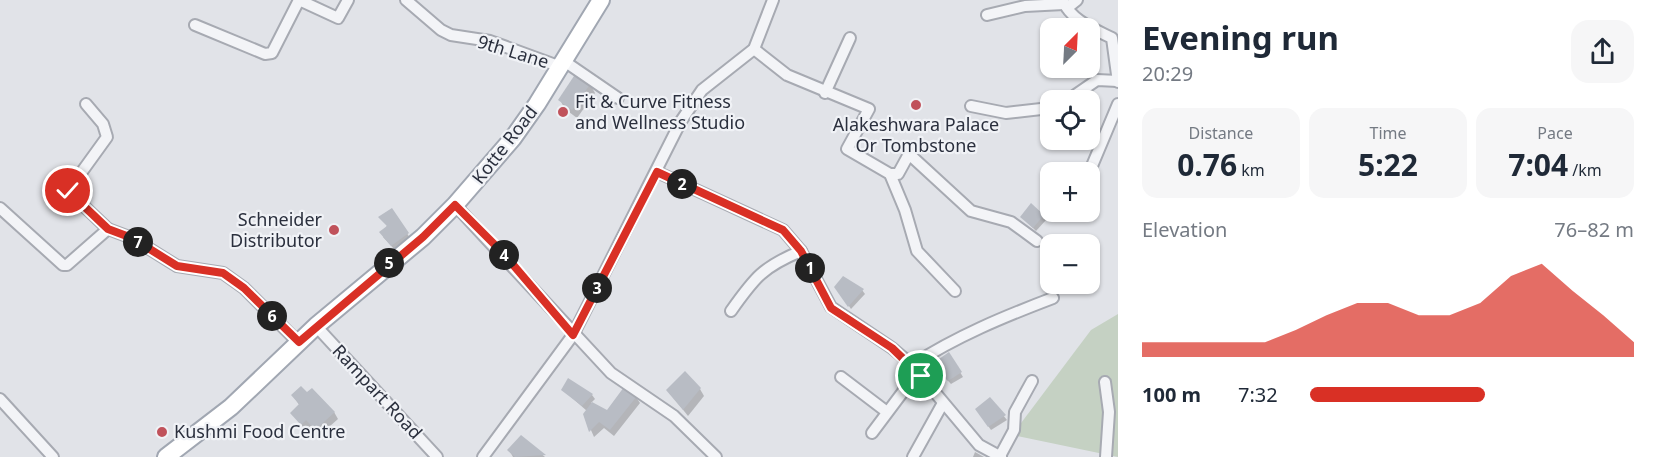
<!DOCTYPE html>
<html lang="en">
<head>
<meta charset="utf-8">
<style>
  :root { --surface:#fff; --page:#f6f6f7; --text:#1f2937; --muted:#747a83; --accent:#d93025 }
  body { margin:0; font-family:"Noto Sans",sans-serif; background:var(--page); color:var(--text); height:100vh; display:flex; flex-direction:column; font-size:22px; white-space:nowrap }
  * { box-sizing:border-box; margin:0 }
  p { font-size:20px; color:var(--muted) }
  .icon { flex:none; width:33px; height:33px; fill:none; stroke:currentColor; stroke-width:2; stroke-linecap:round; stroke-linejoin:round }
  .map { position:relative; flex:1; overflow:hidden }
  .drawer { display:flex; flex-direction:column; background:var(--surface); width:540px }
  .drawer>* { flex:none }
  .needle { width:39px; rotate:24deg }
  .controls { position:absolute; left:1040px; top:18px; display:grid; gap:12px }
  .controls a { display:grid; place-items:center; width:60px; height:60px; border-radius:12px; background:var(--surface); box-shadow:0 2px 4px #0004; font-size:30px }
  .pin { position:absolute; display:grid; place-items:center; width:51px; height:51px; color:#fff; margin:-26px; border:3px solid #fff; border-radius:50%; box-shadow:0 2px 6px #0007 }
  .km { position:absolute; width:30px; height:30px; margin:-15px; border-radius:50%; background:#222; color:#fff; font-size:16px; line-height:30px; text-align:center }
  .round { display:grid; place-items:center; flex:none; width:63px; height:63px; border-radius:18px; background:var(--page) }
  .head { display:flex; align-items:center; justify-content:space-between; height:102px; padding:0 24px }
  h1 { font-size:33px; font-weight:700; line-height:45px }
  .metrics { display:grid; grid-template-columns:repeat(3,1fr); gap:9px; height:102px; padding:6px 24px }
  .metrics div { display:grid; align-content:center; border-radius:15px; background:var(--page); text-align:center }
  .metrics b { font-size:30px; font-weight:700 }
  .metrics small { font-size:16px; font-weight:400 }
  .metrics p { font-size:16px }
  .chart { height:168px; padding:12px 24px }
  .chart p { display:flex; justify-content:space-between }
  .chart svg { width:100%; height:108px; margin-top:6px; fill:var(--accent); opacity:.7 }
  ul { padding:0 24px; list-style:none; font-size:20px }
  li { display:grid; grid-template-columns:96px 72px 1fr; align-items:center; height:45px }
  li i { height:15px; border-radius:8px; background:var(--accent) }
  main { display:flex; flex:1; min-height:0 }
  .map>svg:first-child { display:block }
</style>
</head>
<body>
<main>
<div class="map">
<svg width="1118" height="457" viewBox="0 0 1118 457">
  <rect width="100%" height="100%" fill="#e1e3e8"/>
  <polygon fill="#c5d1c3" points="1118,314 1118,457 1012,435 1091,330"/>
  <g fill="#0003">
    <polygon points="590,84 595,93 577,118 565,109 560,100"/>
    <polygon points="392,210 410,238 394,249 383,237"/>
    <polygon points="1043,216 1046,220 1036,231 1022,217"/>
    <polygon points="836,287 862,290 865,294 851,309"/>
    <polygon points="949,354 963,377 951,384 936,368"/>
    <polygon points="568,380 592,395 595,399 591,403 607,412 636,397 640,403 614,436 604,428 594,437 584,414 587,411 563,390"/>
    <polygon points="700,389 704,396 688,416 668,391"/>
    <polygon points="293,396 334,412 338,419 320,435 311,426 306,431 292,413 300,406"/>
    <polygon points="990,399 1007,420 991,430 979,413"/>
    <polygon points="521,437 545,457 513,457 509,450"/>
    <polygon points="975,452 984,457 973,457"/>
  </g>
  <g fill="#b8bcc4">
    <polygon points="576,73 591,83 572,110 558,100"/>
    <polygon points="1031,203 1044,215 1033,228 1020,217"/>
    <polygon points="392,208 409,233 391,246 379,232 387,226 378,217"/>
    <polygon points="843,276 864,289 848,307 834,287"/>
    <polygon points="949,352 962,372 948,381 932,364"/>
    <polygon points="685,371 701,388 683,410 666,390"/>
    <polygon points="568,378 593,394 582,406 561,390"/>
    <polygon points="301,386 307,392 312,388 335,412 315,430 306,420 301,425 290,413 299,404 291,395"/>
    <polygon points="624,387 637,396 610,430 599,422 589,432 583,414 592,402 607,410"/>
    <polygon points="990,397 1006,415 988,427 975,409"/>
    <polygon points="521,435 546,455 515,457 507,450"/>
  </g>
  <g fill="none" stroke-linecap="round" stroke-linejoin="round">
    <g stroke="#a7aab2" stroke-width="14">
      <g id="street">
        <polyline points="406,0 441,30 451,35 490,41 561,67"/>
        <path d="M1063,0C1070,20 1094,29 1112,38L1118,82"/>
        <polyline points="1067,8 1077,0"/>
        <polyline points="987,15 1025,6 1064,4"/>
        <polyline points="195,25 265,54 272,53 299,0 338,18 348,0"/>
        <polyline points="754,49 787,75 869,109 847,149 890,174 905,210 917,251 955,291"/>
        <polyline points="564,61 618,98"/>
        <polyline points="825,93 850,38"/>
        <polyline points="1068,100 1097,80 1118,81"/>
        <polyline points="86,104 103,124 107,137 68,191 108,229"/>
        <polyline points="971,106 1006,113 1050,108"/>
        <polyline points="657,172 783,230 801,251 831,307 892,348 912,365 979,445 1001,457"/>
        <polyline points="1089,173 1118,104"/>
        <polyline points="890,174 898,174 909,154 971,211 1011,222 1037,241"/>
        <polyline points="455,205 611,373 674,416 716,457"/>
        <polyline points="0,208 63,265 67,265 108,229 132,238 177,266 223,273 244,288 299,343"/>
        <path d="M731,311C755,277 763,267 801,251"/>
        <polyline points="316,326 437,457"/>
        <path d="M912,365C957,336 1003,317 1053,298"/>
        <polyline points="841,377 887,412"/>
        <polyline points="1105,382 1109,412 1106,457"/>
        <polyline points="0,399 53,457"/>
        <polyline points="872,433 905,389 921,376"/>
        <polyline points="1000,456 1014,430 1015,412 1032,381"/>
        <polyline points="483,457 573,335 681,121 702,90 754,49 773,0"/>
        <polyline points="913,457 943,403"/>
      </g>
    </g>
    <g stroke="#a1a7b2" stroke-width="20">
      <polyline id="primary" points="166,457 231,407 316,326 423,237 455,205 513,138 537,104 601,0"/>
    </g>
    <use href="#street" stroke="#f3f4f7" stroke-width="10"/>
    <use href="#primary" stroke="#fff" stroke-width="16"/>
  </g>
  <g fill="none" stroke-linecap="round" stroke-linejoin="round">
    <g stroke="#fff" stroke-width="12">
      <polyline id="route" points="68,191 108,229 132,238 177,266 223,273 244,288 299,342 423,237 455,205 503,253 573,335 657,172 783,230 801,251 831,308 892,348 921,376"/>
    </g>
    <use href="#route" stroke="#d93025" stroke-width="8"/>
  </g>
  <g fill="#c0525b" stroke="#f0f2f6" stroke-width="2">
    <circle cx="916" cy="105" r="6"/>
    <circle cx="563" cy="112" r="6"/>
    <circle cx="334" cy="230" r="6"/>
    <circle cx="162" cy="432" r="6"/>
  </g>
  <g text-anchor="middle" stroke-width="4.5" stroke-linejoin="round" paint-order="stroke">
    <g font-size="18" fill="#2b303e" stroke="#f0f2f6">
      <text transform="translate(513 52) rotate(17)" y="6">9th Lane</text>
      <text transform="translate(505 145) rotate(-52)" y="6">Kotte Road</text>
      <text transform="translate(377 392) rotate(47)" y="6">Rampart Road</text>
    </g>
    <g font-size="18" fill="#2b303e" stroke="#f0f2f6" text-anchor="start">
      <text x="575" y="108">Fit &amp; Curve Fitness<tspan x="575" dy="21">and Wellness Studio</tspan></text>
      <text x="916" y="131" text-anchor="middle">Alakeshwara Palace<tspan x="916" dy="21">Or Tombstone</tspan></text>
      <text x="322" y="226" text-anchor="end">Schneider<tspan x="322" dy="21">Distributor</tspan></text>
      <text x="174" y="438">Kushmi Food Centre</text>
    </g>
  </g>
</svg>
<div class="controls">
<a><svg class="needle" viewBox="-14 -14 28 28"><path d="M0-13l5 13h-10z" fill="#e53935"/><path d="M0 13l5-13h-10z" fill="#747a83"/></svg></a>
<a><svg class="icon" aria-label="locate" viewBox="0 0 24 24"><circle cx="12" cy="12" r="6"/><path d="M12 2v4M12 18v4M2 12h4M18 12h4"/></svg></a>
<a>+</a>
<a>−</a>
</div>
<div class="pin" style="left:921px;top:376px;background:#1e9e55"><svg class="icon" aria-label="arrive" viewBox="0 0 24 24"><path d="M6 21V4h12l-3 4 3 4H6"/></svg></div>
<div class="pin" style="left:68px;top:191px;background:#d93025"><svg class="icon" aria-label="check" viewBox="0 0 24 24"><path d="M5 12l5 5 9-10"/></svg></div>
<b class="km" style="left:810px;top:268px">1</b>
<b class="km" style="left:682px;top:184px">2</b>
<b class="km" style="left:597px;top:288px">3</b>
<b class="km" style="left:504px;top:255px">4</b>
<b class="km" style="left:389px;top:263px">5</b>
<b class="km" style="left:272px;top:316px">6</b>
<b class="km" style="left:138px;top:242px">7</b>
</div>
<section class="drawer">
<div class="head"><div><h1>Evening run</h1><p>20:29</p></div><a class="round"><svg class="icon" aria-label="share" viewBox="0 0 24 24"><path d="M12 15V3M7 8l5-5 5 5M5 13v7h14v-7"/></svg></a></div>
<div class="metrics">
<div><p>Distance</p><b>0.76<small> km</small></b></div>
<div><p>Time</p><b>5:22</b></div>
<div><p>Pace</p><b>7:04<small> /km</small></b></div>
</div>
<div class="chart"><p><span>Elevation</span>76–82 m</p>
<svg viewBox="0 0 160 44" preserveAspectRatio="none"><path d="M0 44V38L10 38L20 38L30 38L40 38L50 33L60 27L70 22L80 22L90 27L100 27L110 22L120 11L130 6L140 17L150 27L160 38V44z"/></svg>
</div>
<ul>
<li><b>100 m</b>7:32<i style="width:54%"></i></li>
</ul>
</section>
</main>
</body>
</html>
